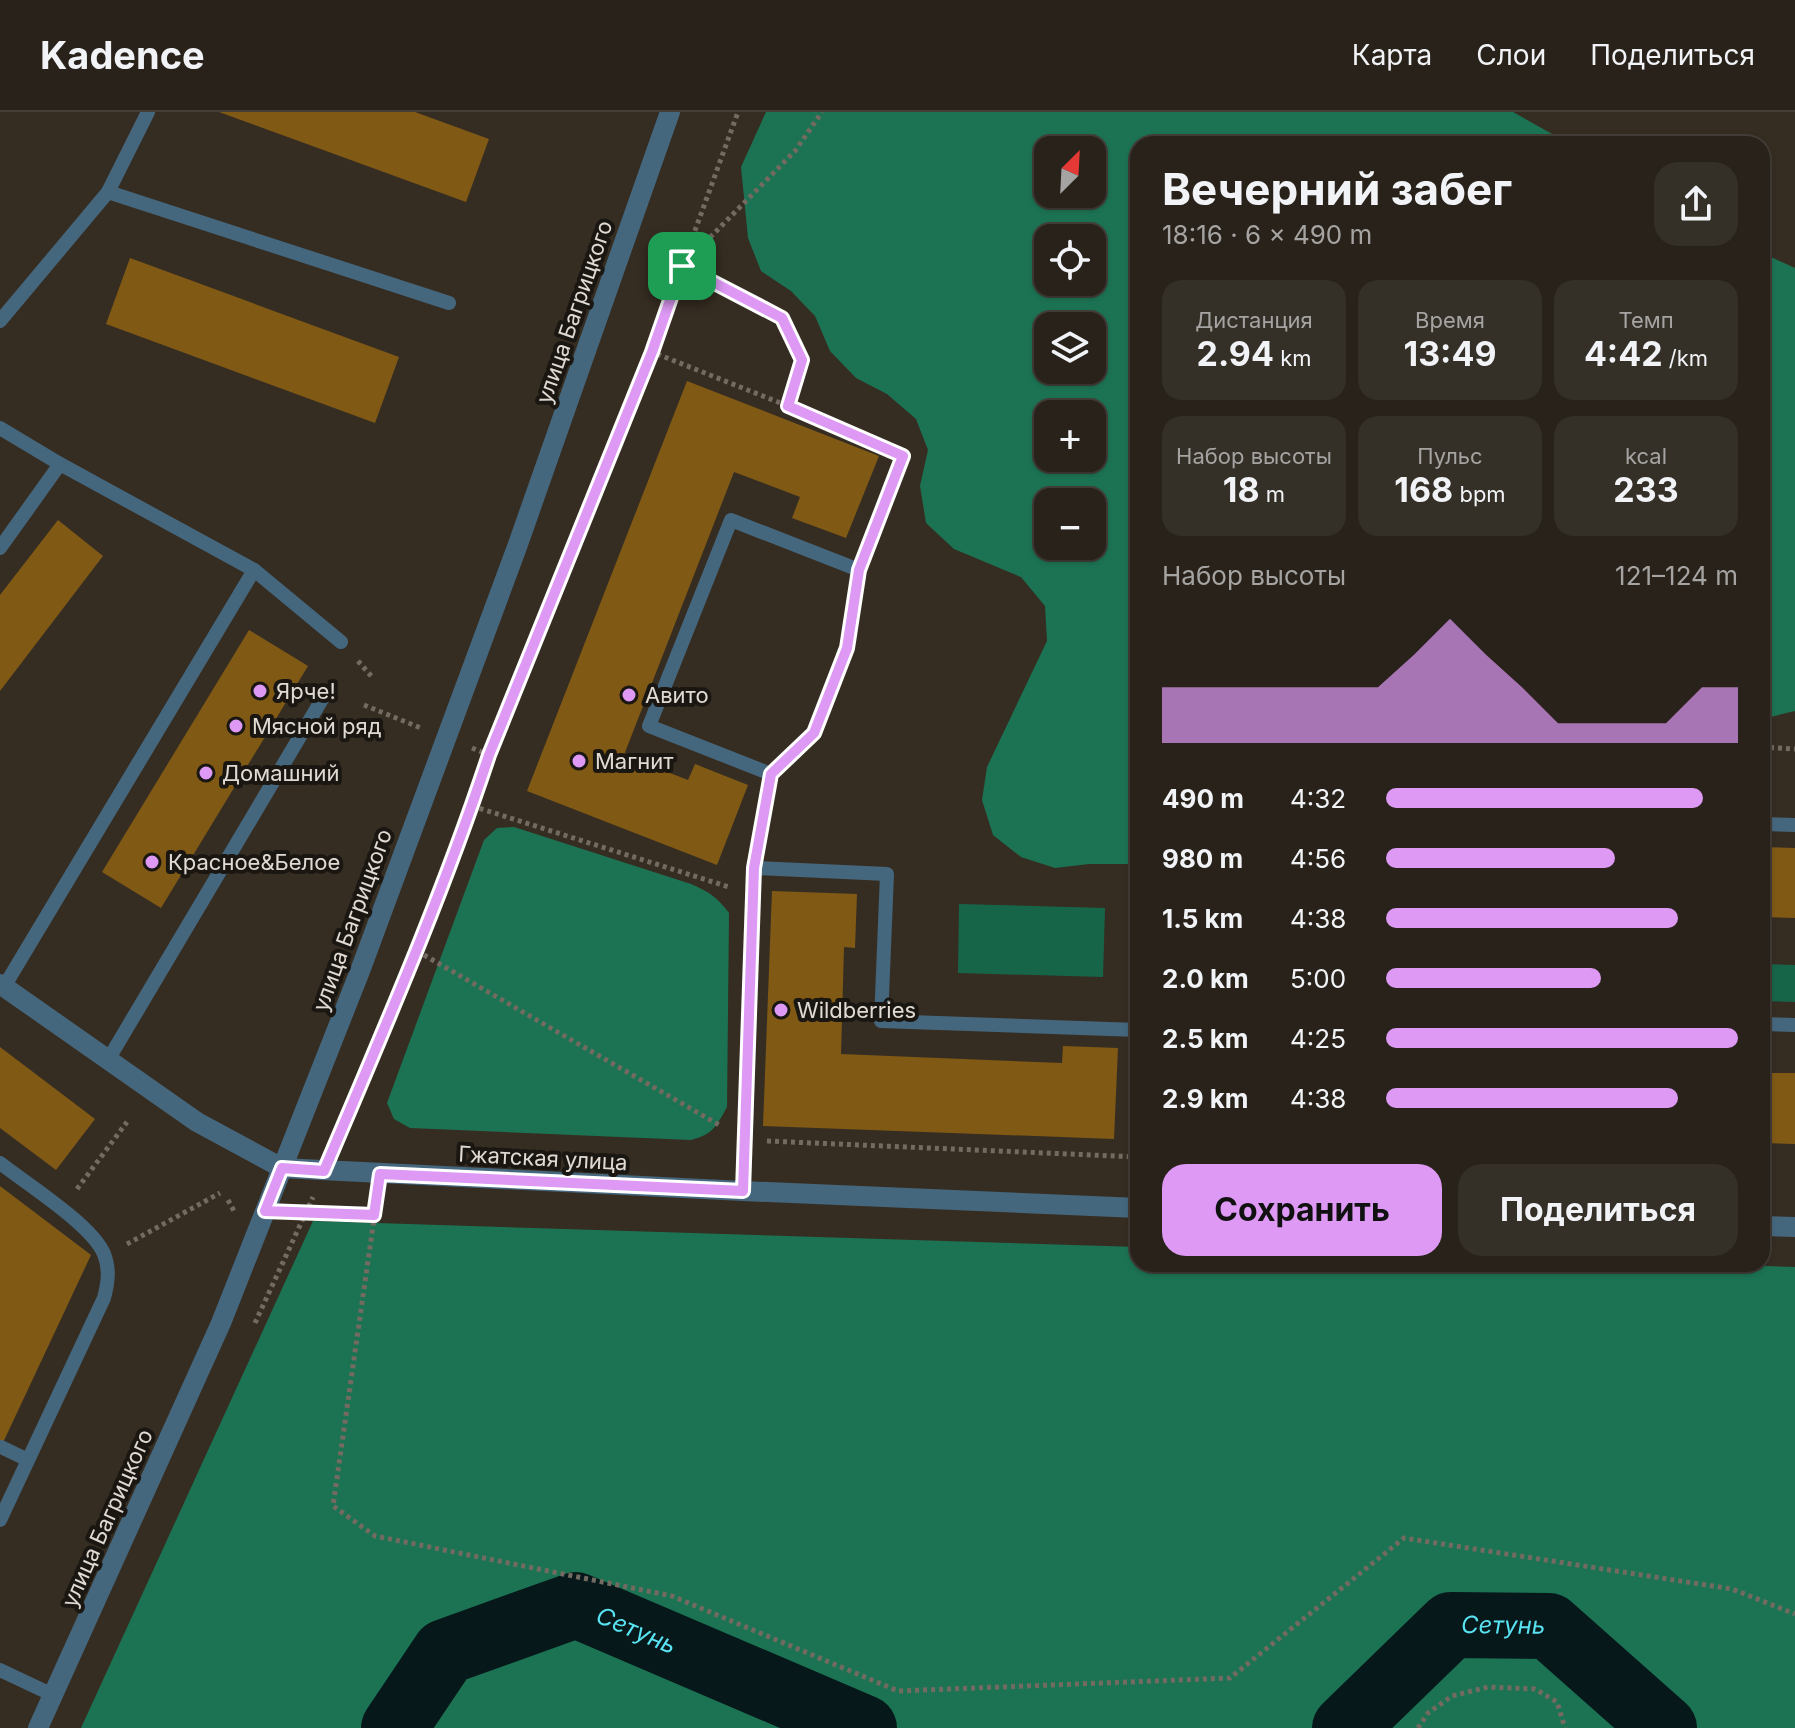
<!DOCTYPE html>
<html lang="ru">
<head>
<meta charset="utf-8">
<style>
  :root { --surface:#28221a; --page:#342f27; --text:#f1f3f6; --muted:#a5a4a2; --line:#443f39; --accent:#dd99f4 }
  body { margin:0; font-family:Inter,sans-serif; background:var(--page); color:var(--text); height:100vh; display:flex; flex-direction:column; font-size:30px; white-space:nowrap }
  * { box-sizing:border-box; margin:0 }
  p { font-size:26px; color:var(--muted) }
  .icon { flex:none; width:44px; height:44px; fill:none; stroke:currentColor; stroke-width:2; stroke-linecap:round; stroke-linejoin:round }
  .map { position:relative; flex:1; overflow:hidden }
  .drawer { position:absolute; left:1130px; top:24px; width:640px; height:1136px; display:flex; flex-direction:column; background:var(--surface); border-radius:24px; box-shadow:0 2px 6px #0004,0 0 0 2px var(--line) }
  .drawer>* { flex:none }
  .needle { width:52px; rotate:24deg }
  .tools { position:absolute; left:1034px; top:24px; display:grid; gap:16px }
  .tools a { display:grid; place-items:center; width:72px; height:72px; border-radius:16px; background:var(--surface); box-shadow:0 2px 6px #0004,0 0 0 2px var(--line); font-size:40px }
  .pin { position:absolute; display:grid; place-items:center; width:68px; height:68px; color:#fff; margin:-34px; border-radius:16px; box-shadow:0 4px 12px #0006 }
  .round { display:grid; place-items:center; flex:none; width:84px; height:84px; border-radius:24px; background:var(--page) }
  .head { display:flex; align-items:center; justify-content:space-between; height:136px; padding:0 32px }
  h1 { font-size:44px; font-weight:700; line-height:60px }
  .figures { display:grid; grid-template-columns:repeat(3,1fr); gap:12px; height:136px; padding:8px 32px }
  .figures div { display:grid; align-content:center; border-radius:20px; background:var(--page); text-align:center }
  .figures b { font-size:34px; font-weight:700 }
  .figures small { font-size:22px; font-weight:400 }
  .figures p { font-size:22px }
  .chart { height:224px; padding:16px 32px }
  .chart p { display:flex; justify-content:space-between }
  .chart svg { width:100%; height:144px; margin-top:8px; fill:var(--accent); opacity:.7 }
  .primary-button { display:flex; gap:16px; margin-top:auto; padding:16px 32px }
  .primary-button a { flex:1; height:92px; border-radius:24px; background:var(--accent); color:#111; font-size:32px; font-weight:700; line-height:92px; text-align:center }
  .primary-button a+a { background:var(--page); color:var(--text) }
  ul { padding:0 32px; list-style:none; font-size:26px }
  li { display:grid; grid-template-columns:128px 96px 1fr; align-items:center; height:60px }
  li i { height:20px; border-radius:10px; background:var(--accent) }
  header { display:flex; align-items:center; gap:48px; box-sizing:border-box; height:112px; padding:0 40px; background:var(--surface); border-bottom:2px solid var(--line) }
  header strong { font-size:38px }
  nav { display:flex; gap:44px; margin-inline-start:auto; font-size:28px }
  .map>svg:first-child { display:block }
</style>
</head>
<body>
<header>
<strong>Kadence</strong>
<nav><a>Карта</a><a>Слои</a><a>Поделиться</a></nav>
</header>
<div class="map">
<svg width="1795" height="1616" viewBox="0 0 1795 1616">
  <rect width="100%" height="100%" fill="#362d22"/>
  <g fill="#176549">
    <polygon points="959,792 1105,796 1103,865 958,861"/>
    <polygon points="1762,852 1795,853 1795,890 1762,889"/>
  </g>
  <g fill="#1c7353" fill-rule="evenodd">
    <path d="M766,0H1513L1570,32H1138V749L1130,752H1089L1055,756L1021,745L993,723L982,688L987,655L1047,529L1045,494L1021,465L954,437L926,411L920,374L928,338L916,307L887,282L856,266L830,239L815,204L791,179L761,159L748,126L741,55ZM1048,38H1092V82H1048ZM1048,126H1092V170H1048ZM1048,214H1092V258H1048ZM1048,302H1092V346H1048ZM1048,390H1092V434H1048Z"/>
    <polygon points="1762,141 1795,156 1795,599 1762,607"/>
    <path d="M514,715L691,772C708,779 718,786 729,801L727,995C716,1015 713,1022 691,1028L410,1016L394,1007L387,991L484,728L497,716Z"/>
    <polygon points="313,1109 1138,1135 1138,1152 1704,1152 1795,1155 1795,1616 81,1616"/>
  </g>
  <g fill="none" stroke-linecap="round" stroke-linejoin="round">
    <g stroke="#06181a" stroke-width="66">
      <path id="s1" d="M394,1616L445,1540L576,1493L864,1616"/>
      <path id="s2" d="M1345,1616L1451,1513L1549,1514L1664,1616"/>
    </g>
  </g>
  <g fill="#805915">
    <polygon points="219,0 415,0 489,27 466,90"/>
    <polygon points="130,146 399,245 375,311 106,212"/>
    <polygon points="687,269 879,344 846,426 792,406 800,385 734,360 624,643 688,668 695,652 748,673 717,753 527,679"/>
    <polygon points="58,408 103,444 0,579 0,483"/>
    <polygon points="249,518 308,554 161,796 102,760"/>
    <polygon points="1762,735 1795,736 1795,806 1762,805"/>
    <polygon points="772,779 857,782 855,836 844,835 841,942 1062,951 1063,934 1118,936 1114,1027 763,1014"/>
    <polygon points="0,935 95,1007 56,1058 0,1016"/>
    <polygon points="1762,961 1795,961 1795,1032 1762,1031"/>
    <polygon points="0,1074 91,1143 0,1337"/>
  </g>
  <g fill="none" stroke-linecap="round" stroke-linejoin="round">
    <g stroke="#736b61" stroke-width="5" stroke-dasharray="4 4" stroke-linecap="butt">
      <polyline points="684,149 738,0"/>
      <polyline points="682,154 795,39 822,0"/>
      <polyline points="788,294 903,344 881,402"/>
      <polyline points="358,549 373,566"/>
      <polyline points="364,593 421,616"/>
      <polyline points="1762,635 1795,637"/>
      <polyline points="472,636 489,643"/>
      <polyline points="472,694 729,775"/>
      <polyline points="417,839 721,1014"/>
      <polyline points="767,1029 1138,1045"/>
      <path d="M336,1032C390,904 446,776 489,643L652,240L682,154L782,206L802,248L788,294L652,240"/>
      <polyline points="77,1077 127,1010"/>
      <polyline points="377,1086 333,1394 375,1424 672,1484 898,1579 1230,1566 1404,1426 1732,1477 1795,1502"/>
      <polyline points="228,1088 235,1101"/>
      <polyline points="294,1100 374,1103"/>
      <polyline points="127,1132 220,1081"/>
      <polyline points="255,1211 313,1085"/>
      <polyline points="1418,1616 1428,1601 1452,1584 1488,1575 1535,1577 1557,1590 1565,1616"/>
    </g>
    <g stroke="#45677e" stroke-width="14">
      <polyline points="108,80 449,191"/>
      <polyline points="0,209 108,80 148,0"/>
      <polyline points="0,316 60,352 254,458 341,530"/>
      <polyline points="0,436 60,352"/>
      <polyline points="771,662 649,614 731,408 859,458"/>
      <polyline points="1762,712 1795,713"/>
      <polyline points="754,756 887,762 881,909 1138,918"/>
      <polyline points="4,875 254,458"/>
      <polyline points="1762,912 1795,913"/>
      <polyline points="108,948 324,584"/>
      <path d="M0,1051C27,1072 92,1113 104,1142C110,1157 108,1171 104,1186L0,1408"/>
      <polyline points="743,1079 754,756 771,662 814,621 847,536 859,458 873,424"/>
      <polyline points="1,1335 28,1348"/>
      <polyline points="0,1558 53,1583"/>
    </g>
    <g stroke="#45677e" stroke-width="20">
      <polyline points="0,872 197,1010 282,1056 743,1079 1138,1096"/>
      <polyline points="1762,1114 1795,1115"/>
    </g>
    <polyline stroke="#45677e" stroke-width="20" points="38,1616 221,1211 360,859 517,435 670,0"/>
  </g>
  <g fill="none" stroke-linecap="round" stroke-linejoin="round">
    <g stroke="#fff" stroke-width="16">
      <path id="route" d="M682,154L782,206L802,248L788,294L903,344L859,458L847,536L814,621L771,662L754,756L743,1079L380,1062L374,1103L265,1099L282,1056L324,1059C382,922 442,785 489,643L652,240Z"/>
    </g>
    <use href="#route" stroke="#dd99f4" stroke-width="10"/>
  </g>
  <g fill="#dd99f4" stroke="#1a1611" stroke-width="3">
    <circle cx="260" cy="579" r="8"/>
    <circle cx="629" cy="583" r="8"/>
    <circle cx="236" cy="614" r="8"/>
    <circle cx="579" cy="649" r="8"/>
    <circle cx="206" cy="661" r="8"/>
    <circle cx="152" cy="750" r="8"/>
    <circle cx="781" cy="898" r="8"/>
  </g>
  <g text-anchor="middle" stroke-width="8" stroke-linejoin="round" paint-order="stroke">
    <g font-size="22" fill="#e0dad3" stroke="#1a1611">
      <text transform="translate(574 200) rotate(-71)" y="8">улица Багрицкого</text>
      <text transform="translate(352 808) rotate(-70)" y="8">улица Багрицкого</text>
      <text transform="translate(543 1046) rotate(3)" y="8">Гжатская улица</text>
      <text transform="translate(107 1406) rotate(-66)" y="8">улица Багрицкого</text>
    </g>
    <g font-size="22" fill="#e0dad3" stroke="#1a1611" text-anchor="start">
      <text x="276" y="587">Ярче!</text>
      <text x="645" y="591">Авито</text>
      <text x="252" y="622">Мясной ряд</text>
      <text x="595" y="657">Магнит</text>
      <text x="222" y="669">Домашний</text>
      <text x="168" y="758">Красное&amp;Белое</text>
      <text x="797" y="906">Wildberries</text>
    </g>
    <g font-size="24" font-style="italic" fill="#59e3f2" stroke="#1a1611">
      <text dy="8" stroke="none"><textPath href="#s2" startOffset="200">Сетунь</textPath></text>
      <text dy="8" stroke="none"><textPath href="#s1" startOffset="296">Сетунь</textPath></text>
    </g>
  </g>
</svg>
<div class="tools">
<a><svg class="needle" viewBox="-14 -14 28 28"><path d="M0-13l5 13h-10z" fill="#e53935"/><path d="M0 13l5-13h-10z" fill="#a5a4a2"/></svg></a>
<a><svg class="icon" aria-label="locate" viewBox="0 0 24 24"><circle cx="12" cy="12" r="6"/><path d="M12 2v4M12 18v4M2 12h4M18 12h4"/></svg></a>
<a><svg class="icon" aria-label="layers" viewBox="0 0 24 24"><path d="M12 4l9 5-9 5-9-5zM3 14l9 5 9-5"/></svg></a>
<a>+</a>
<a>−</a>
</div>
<div class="pin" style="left:682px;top:154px;background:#1e9e55"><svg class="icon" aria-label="arrive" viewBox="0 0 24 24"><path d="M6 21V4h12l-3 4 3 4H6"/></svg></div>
<section class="drawer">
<div class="head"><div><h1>Вечерний забег</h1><p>18:16 · 6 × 490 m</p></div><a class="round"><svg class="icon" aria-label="share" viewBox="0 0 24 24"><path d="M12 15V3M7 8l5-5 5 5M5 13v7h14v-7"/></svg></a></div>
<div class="figures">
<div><p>Дистанция</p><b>2.94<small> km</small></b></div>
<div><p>Время</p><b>13:49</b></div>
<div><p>Темп</p><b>4:42<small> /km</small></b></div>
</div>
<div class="figures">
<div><p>Набор высоты</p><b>18<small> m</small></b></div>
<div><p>Пульс</p><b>168<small> bpm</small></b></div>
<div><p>kcal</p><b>233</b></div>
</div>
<div class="chart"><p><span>Набор высоты</span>121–124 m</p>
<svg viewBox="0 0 160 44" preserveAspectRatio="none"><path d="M0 44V27L10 27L20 27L30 27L40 27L50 27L60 27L70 17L80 6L90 17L100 27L110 38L120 38L130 38L140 38L150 27L160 27V44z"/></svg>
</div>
<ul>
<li><b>490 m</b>4:32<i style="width:90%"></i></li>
<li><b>980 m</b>4:56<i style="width:65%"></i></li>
<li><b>1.5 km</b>4:38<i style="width:83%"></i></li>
<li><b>2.0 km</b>5:00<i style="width:61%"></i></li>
<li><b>2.5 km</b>4:25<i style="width:100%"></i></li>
<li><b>2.9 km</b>4:38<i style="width:83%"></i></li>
</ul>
<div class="primary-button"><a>Сохранить</a><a>Поделиться</a></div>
</section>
</div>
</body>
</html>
